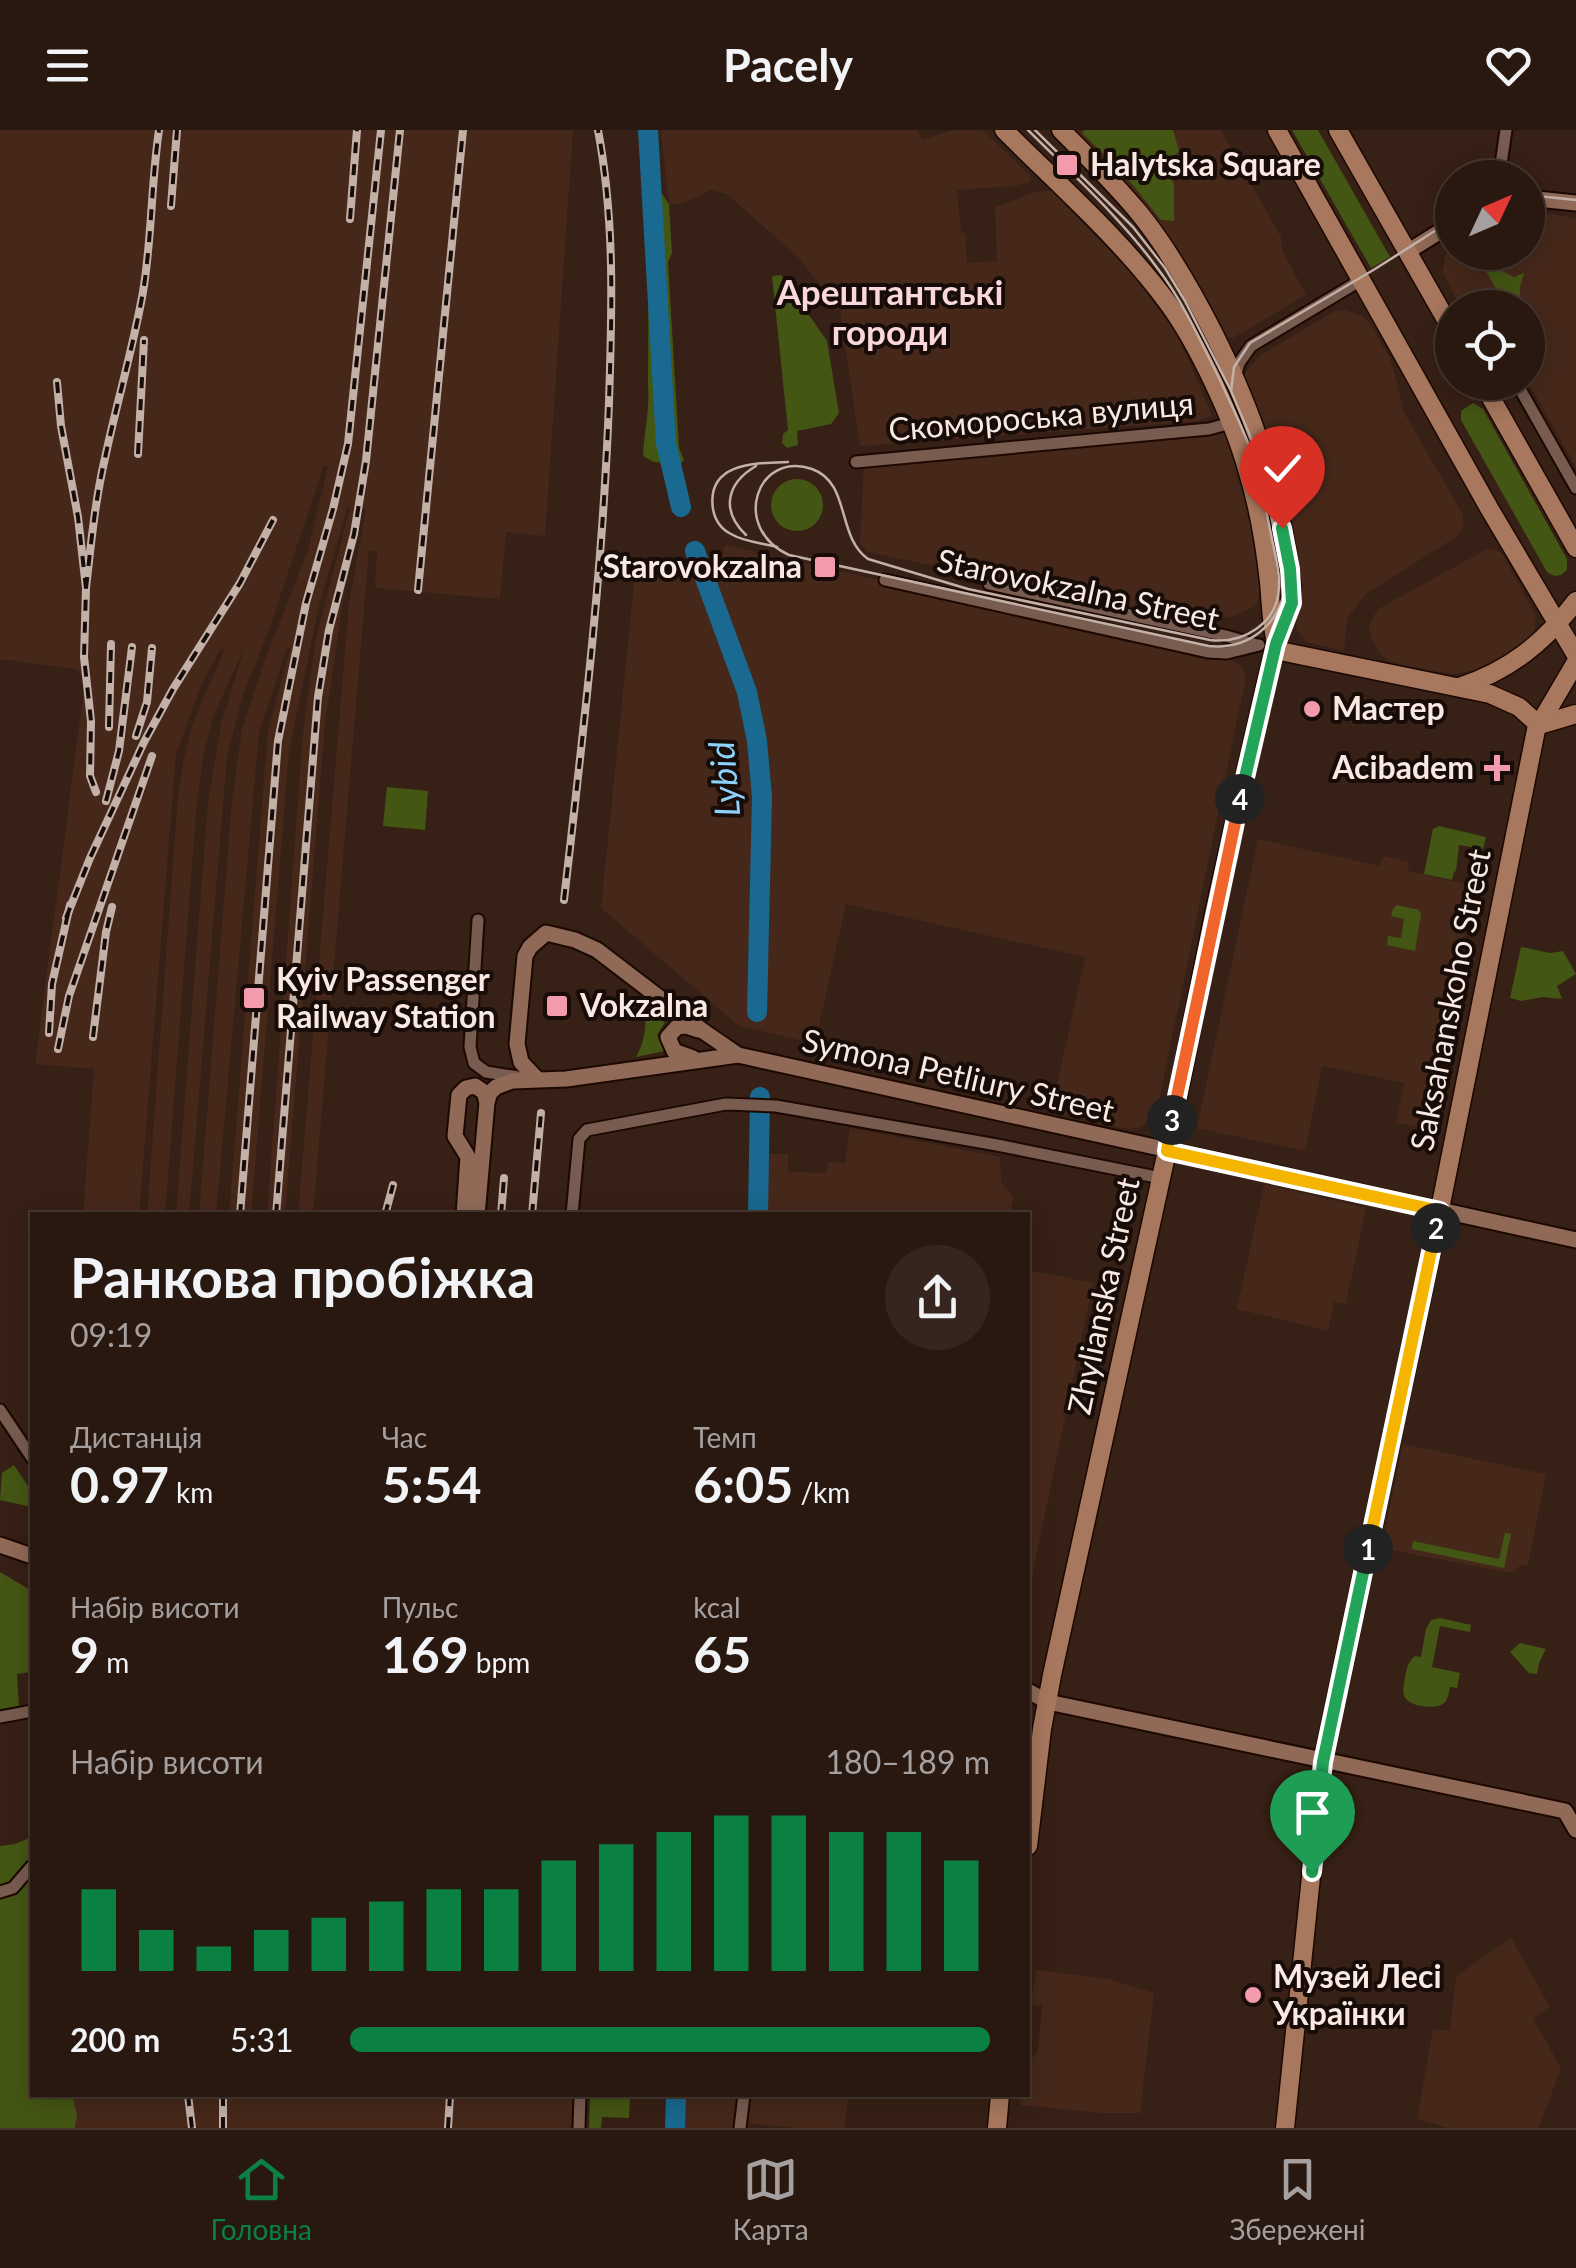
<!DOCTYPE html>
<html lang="uk">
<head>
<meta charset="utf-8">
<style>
  :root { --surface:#291810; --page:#35251e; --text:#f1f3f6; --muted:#a5a09f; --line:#453730; --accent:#0b8043 }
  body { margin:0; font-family:Lato,sans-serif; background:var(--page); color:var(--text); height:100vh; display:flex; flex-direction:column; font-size:38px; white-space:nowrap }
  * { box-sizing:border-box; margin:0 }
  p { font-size:32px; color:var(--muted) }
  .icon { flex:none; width:55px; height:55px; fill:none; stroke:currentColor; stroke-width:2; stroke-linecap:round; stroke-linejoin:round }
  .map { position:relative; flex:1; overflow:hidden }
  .details { position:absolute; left:30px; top:1082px; width:1000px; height:885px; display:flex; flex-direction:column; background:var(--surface); border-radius:0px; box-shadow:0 5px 25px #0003,0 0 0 2px var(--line) }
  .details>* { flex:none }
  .needle { width:65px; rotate:46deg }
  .controls { position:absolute; left:1435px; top:30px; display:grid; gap:20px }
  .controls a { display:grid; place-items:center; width:110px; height:110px; border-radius:50%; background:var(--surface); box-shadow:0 5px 25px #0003,0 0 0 2px var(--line); font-size:50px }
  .pin { position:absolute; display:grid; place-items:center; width:85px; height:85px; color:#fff; margin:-102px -42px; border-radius:50% 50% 50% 0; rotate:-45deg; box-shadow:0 0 10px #0007 }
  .pin .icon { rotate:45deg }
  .km { position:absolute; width:50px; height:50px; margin:-25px; border-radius:50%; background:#222; color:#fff; font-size:28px; line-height:50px; text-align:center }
  .round { display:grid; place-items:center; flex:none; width:105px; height:105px; border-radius:52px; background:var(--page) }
  .overview { display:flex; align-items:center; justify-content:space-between; height:170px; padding:0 40px }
  h1 { font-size:55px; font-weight:700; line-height:75px }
  .figures { display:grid; grid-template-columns:repeat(3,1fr); gap:15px; height:170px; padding:10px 40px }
  .figures div { display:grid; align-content:center }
  .figures b { font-size:50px; font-weight:700 }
  .figures small { font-size:28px; font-weight:400 }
  .figures p { font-size:28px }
  .chart { height:280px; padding:20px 40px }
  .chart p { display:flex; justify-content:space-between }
  .chart svg { width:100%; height:180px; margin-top:10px; stroke:var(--accent); stroke-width:6 }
  ul { padding:0 40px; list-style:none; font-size:32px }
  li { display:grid; grid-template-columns:160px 120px 1fr; align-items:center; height:75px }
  li i { height:25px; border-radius:12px; background:var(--accent) }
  header { display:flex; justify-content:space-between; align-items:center; height:130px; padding:0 40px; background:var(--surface); font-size:45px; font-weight:700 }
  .tabs { display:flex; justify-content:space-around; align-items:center; height:140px; border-top:2px solid var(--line); background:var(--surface); font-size:28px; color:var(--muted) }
  .tabs a { display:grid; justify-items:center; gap:5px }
  .tabs .current { color:var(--accent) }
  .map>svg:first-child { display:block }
</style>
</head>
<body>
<header><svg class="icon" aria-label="menu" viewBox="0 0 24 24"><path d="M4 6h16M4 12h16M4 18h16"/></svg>Pacely<svg class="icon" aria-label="heart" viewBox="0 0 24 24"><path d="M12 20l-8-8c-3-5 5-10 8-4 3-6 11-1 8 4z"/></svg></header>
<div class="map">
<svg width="1576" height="1998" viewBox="0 0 1576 1998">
  <rect width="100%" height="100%" fill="#372015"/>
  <g fill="#46281b">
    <polygon points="0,0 573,0 545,406 506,402 500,469 375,458 377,421 369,420 313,1085 298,1085 349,474 366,379 362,379 343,470 325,594 285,1085 267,1085 303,603 315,513 350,377 348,375 318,480 289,622 251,1085 229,1085 268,601 290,519 287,517 259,603 216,1085 199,1085 232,671 242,599 266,527 308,420 328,337 324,335 269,500 243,565 227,627 189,1085 176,1085 208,672 221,594 245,516 213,587 204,621 197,670 165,1085 147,1085 178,666 184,628 193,593 224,520 221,518 200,558 176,624 139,1085 83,1085 94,939 35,934 85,551 76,539 0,529"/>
    <polygon points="661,0 918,0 922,10 953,0 983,0 1030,46 1030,52 1015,56 957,60 961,103 965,103 967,133 997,131 995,77 1038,61 1052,61 1131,143 1176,202 1212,285 1199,291 860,316 840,180 798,127 727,64 711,60 684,73 669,74"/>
    <polygon points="1068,0 1221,0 1281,107 1282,120 1306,165 1233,208 1223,206"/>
    <polygon points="1528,83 1549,83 1576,89 1576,337 1528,252 1528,178 1468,177 1457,170 1443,142 1445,126 1452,117 1452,122 1528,122"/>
    <polygon points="1345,180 1363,187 1370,194 1390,228 1405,284 1462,383 1464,396 1456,407 1366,464 1347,489 1344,521 1306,512 1296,499 1299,441 1291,401 1272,321 1245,250 1245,243 1259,226 1335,181"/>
    <polygon points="1225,300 1236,327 1251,385 1261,439 1258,471 1254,476 1234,486 1202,491 868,422 860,414 864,336"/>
    <polygon points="725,415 1234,531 1243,537 1246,547 1158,976 1145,994 1137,998 1128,999 1051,982 1085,827 846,774 815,914 738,895 601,778 636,434 716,448"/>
    <polygon points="1487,419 1498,421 1503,425 1536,487 1534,501 1523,517 1478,540 1453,544 1403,535 1389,531 1381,525 1371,508 1369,498 1374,485 1380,478"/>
    <polygon points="1258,709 1380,736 1383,726 1409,732 1408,741 1475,756 1424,998 1396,993 1404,953 1322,936 1305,1021 1197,998"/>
    <polygon points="850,998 1000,1027 1001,1052 1013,1066 1011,1085 750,1085 749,1024 788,1024 788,1042 826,1043 828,1032 845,1033"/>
    <polygon points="1264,1054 1366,1078 1346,1174 1334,1172 1328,1201 1237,1179"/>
    <polygon points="1028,1140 1093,1153 1028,1466"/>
    <polygon points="1403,1314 1546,1344 1528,1435 1521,1435 1511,1443 1381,1418"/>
    <polygon points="1511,1808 1550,1877 1533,1888 1561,1938 1539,1998 1449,1998 1417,1989 1433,1899 1450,1901 1456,1846"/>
    <polygon points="1036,1840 1108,1849 1154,1863 1140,1983 1102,1983 1020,1975 1021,1965 1028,1965 1028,1933 1038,1921 1042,1876 1031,1875"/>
    <polygon points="72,1965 574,1965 571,1998 75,1998 77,1985"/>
    <polygon points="684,1965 739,1965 735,1998 683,1998"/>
    <polygon points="751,1965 849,1965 844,1998 797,1998 748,1993"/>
  </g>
  <g fill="#445614">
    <polygon points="1085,0 1173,0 1179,21 1168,32 1174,56 1174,91 1161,90 1124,44 1082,3"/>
    <polygon points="1292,0 1318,0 1390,127 1371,138"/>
    <path d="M649,57H657L669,74L672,123L668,132L679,318L684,330L680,334L654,332L643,326C644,302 650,280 648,256Z"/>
    <polygon points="1476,123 1503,123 1499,129 1502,141 1514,147 1524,143 1520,157 1520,177 1506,177"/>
    <polygon points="781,145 827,211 839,283 831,294 797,301 798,315 787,318 782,313 783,304 788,300 772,146"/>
    <polygon points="1473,273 1483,279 1567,429 1567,440 1561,445 1554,446 1547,442 1461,290 1461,281"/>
    <circle cx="797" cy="375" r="26"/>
    <polygon points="387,657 428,661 425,700 383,696"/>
    <polygon points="1439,696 1486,707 1483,719 1459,715 1456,741 1454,742 1452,750 1424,744 1433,699"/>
    <polygon points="1397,775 1419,780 1421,784 1415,821 1387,815 1388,806 1401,808 1404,789 1391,786 1393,779"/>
    <polygon points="1521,817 1550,823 1563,821 1576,844 1557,856 1562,869 1543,867 1521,871 1510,868"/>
    <path d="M644,877L665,892L657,905L664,921L636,927C645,910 647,896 644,877Z"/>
    <polygon points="14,1335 32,1362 32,1377 0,1370 2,1343"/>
    <polygon points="1505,1403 1511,1404 1504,1438 1412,1419 1413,1411 1499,1429"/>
    <polygon points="0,1442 32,1461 32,1542 17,1544 19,1576 0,1580"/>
    <path d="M1440,1488L1471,1495L1470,1502L1440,1496L1432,1537L1460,1543L1457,1558L1450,1557C1449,1561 1448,1569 1445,1572C1438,1580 1414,1577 1407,1570C1401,1564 1404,1555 1405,1548C1407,1538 1407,1533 1415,1526L1421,1527L1426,1499L1431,1490Z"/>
    <polygon points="1520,1513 1546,1519 1539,1533 1537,1544 1529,1543 1510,1522"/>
    <polygon points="32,1707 32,1730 11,1754 0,1758 0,1716 15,1714"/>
    <polygon points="32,1736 32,1965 72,1965 77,1985 75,1998 0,1998 0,1762"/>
    <polygon points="590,1965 630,1965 629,1988 602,1987 601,1998 589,1998"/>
  </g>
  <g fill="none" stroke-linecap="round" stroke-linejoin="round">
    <g stroke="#1a6990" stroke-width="20">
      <polyline points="648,0 666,313 681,377"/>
      <polyline points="695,421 747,562 757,611 762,667 757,882"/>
      <polyline points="758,1085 760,967"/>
      <polyline points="675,1998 676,1965"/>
    </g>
    <g stroke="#1d0802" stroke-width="15">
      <g id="street">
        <polyline points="1499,48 1506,0"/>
        <polyline points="1235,248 1239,233 1251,216 1361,150"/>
        <polyline points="1516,252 1576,358"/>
        <polyline points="856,332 1209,299 1231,293"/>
        <polyline points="885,450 1208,522 1227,523 1259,515"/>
        <polyline points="989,454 1226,506 1257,515"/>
        <polyline points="478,790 470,917 474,933 486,942 518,947"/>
        <polyline points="572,1085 579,1009 587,1000 726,974 776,976 997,1015 1161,1048"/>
        <polyline points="0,1280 32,1328"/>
        <polyline points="0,1587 32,1581"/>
        <polyline points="0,1762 13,1758 32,1736"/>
        <polyline points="579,1998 580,1965"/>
        <polyline points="740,1998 744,1965"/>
      </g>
    </g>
    <g stroke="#1d0802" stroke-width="19">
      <g id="secondary">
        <polyline points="1528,68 1576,73"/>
        <polyline points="1407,122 1452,94"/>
        <polyline points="693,928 674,921 668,907 677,897 686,896 698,900"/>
        <polyline points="537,949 521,932 517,914 525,826 530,817 546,803 575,810 597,820 703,901 738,925"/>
        <polyline points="464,1085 468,1027 455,1006 459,965 466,958 475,956 484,962 487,972"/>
        <polyline points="477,1085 487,972 490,963 496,957 512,951 566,949 738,925 1576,1110"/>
        <polyline points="0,1415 32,1426"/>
        <polyline points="1028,1561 1048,1572 1565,1681 1576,1700"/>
      </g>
    </g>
    <g stroke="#1d0802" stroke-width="21">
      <g id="primary">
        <path d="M1004,0C1059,55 1122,110 1168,173C1198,214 1233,289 1247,339C1258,374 1265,415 1269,452C1271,473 1271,492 1276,513"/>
        <polyline points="1277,0 1489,378 1576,525"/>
        <polyline points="1338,0 1452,200"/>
        <polyline points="1482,252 1576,418"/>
        <polyline points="1275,520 1490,564 1519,577 1539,595 1576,584"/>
        <path d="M1459,557C1509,541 1545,512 1576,471"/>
        <path d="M1028,1716L1042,1599L1052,1545L1167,1021L1214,784L1268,545L1276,514L1291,473L1292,458C1281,364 1255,286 1213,202C1192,161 1169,120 1140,84C1116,55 1088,27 1061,0"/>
        <polyline points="997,1998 1000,1965"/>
        <polyline points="1285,1998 1323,1631 1436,1099 1536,600 1576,532"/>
      </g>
    </g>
    <use href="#street" stroke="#785c50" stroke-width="11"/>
    <use href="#secondary" stroke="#906a57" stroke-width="15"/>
    <use href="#primary" stroke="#a8785e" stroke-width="18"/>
    <g stroke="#c3b1a8" stroke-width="2.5">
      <path d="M1028,0C1073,45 1121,88 1158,139C1184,173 1202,214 1221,252C1233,279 1248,308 1257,337C1263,359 1266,381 1271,404C1274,421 1280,439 1279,457C1278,493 1244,514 1210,510L968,459L868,429C836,406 851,353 812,339C757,320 730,398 789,425L1209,516C1247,520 1279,496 1285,458L1261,332L1231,261L1185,171L1165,138L1133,97L1035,0"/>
      <polyline points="1528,65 1576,70"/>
      <polyline points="1231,261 1234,237 1250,213 1375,139 1452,90"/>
      <path d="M746,405C720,380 727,353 756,336"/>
      <path d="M777,417C763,413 744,412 731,404C721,399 715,390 713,379C706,332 756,333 788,332"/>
    </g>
    <g stroke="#c3b1a8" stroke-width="8">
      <g id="rail">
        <polyline points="171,76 177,0"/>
        <polyline points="350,89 357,0"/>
        <polyline points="57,252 61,296 78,387 86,458 84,527 91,591 90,646 96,662"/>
        <polyline points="138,324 144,210"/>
        <path d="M86,458C91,414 95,371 105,328C117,272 133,218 143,162C152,108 151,54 159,0"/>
        <polyline points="418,460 463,0"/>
        <polyline points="109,597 111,514"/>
        <polyline points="136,606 147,572 152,518"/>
        <polyline points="106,671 119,621 132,517"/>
        <path d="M564,770C583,604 603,439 609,272C612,181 615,90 598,0"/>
        <polyline points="66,788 90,728 144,612 173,559 240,453 273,390"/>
        <polyline points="49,903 52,854 70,775"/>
        <polyline points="93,907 106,802 112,777"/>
        <polyline points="58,919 69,866 152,626"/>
        <polyline points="240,1085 278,611 306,473 333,379 348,314 381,0"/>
        <polyline points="276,1085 318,567 329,500 354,404 366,331 400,0"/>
        <polyline points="385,1085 393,1055"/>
        <polyline points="501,1085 504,1048"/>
        <polyline points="532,1085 541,983"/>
        <polyline points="188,1965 192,1998"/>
        <polyline points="223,1998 223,1965"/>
        <polyline points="448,1998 450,1965"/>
      </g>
    </g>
    <use href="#rail" stroke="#170c08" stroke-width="4" stroke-dasharray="11" stroke-linecap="butt"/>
  </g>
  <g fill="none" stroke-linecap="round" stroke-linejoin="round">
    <g stroke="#fff" stroke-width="20">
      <polyline id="split-1" points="1312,1742 1323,1632 1368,1419"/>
    </g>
    <g stroke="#fff" stroke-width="20">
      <polyline id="split-2" points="1368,1419 1436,1098"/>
    </g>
    <g stroke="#fff" stroke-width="20">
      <polyline id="split-3" points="1172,990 1167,1021 1440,1081 1436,1098"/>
    </g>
    <g stroke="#fff" stroke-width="20">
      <polyline id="split-4" points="1172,990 1240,669"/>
    </g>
    <g stroke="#fff" stroke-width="20">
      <polyline id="split-5" points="1240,669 1276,514 1292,473 1290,439 1282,398"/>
    </g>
    <use href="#split-1" stroke="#22a559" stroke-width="12"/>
    <use href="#split-2" stroke="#f5b400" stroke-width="12"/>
    <use href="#split-3" stroke="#f5b400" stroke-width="12"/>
    <use href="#split-4" stroke="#f0652b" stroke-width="12"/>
    <use href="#split-5" stroke="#22a559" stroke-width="12"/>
  </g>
  <g fill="#f39aac" stroke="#170c08" stroke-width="4">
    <rect x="1055" y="23" width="24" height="24" rx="5"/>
    <rect x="813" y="425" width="24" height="24" rx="5"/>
    <circle cx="1312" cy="579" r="10"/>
    <path d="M1492 623h10v10h10v10h-10v10h-10v-10h-10v-10h10z"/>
    <rect x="242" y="856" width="24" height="24" rx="5"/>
    <rect x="545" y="864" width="24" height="24" rx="5"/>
    <circle cx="1253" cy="1865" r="10"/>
  </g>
  <g text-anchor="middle" stroke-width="8" stroke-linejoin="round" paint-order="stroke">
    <g font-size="32" font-weight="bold" fill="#fae9e2" stroke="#170c08" text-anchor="start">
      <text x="1090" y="46">Halytska Square</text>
      <text x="802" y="448" text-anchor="end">Starovokzalna</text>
      <text x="1332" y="590">Мастер</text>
      <text x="1474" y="649" text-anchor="end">Acibadem</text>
      <text x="276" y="861">Kyiv Passenger<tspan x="276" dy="37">Railway Station</tspan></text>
      <text x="580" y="887">Vokzalna</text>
      <text x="1273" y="1858">Музей Лесі<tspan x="1273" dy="37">Українки</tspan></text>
    </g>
    <g font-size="32" fill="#fae9e2" stroke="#170c08">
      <text transform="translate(1041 287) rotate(-5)" y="11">Скомороська вулиця</text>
      <text transform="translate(1078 460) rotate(12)" y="11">Starovokzalna Street</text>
      <text transform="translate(1451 870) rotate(-79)" y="11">Saksahanskoho Street</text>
      <text transform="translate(958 946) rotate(13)" y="11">Symona Petliury Street</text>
      <text transform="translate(1104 1166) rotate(-78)" y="11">Zhylianska Street</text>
    </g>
    <g font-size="35" font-weight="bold" fill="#fad7dd" stroke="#170c08">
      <text x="890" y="175">Арештантські<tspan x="890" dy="40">городи</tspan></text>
    </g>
    <g font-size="35" font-style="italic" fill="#8ed2fb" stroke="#170c08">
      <text transform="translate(725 649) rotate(-95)" y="12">Lybid</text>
    </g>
  </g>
</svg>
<div class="controls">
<a><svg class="needle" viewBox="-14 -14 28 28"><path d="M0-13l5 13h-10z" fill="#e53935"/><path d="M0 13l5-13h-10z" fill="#a5a09f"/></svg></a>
<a><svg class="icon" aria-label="locate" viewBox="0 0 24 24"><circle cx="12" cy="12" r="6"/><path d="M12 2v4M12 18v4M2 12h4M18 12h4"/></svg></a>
</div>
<div class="pin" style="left:1312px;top:1742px;background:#1e9e55"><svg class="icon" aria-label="arrive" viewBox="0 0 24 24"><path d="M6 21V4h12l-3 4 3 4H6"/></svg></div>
<div class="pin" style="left:1282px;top:398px;background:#d93025"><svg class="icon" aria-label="check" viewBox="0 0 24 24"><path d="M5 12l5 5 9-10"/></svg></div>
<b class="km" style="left:1368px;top:1419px">1</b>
<b class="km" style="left:1436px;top:1098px">2</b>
<b class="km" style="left:1172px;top:990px">3</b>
<b class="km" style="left:1240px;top:669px">4</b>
<section class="details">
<div class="overview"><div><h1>Ранкова пробіжка</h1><p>09:19</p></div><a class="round"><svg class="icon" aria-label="share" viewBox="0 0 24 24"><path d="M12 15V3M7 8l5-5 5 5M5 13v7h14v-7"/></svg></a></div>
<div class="figures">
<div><p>Дистанція</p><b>0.97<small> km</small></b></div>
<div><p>Час</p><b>5:54</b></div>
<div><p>Темп</p><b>6:05<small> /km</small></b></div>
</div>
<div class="figures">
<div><p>Набір висоти</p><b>9<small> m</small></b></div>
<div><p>Пульс</p><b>169<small> bpm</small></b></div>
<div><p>kcal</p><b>65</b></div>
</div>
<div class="chart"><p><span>Набір висоти</span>180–189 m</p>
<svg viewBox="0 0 160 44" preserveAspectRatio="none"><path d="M5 44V24M15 44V34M25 44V38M35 44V34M45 44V31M55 44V27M65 44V24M75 44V24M85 44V17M95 44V13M105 44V10M115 44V6M125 44V6M135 44V10M145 44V10M155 44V17"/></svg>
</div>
<ul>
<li><b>200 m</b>5:31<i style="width:100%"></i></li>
</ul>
</section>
</div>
<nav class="tabs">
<a class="current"><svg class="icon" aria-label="home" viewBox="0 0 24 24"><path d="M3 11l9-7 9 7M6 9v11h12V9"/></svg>Головна</a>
<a><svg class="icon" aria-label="map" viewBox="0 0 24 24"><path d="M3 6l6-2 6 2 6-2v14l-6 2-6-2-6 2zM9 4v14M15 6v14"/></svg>Карта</a>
<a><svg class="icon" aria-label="saved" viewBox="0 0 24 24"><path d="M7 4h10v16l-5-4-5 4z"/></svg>Збережені</a>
</nav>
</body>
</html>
